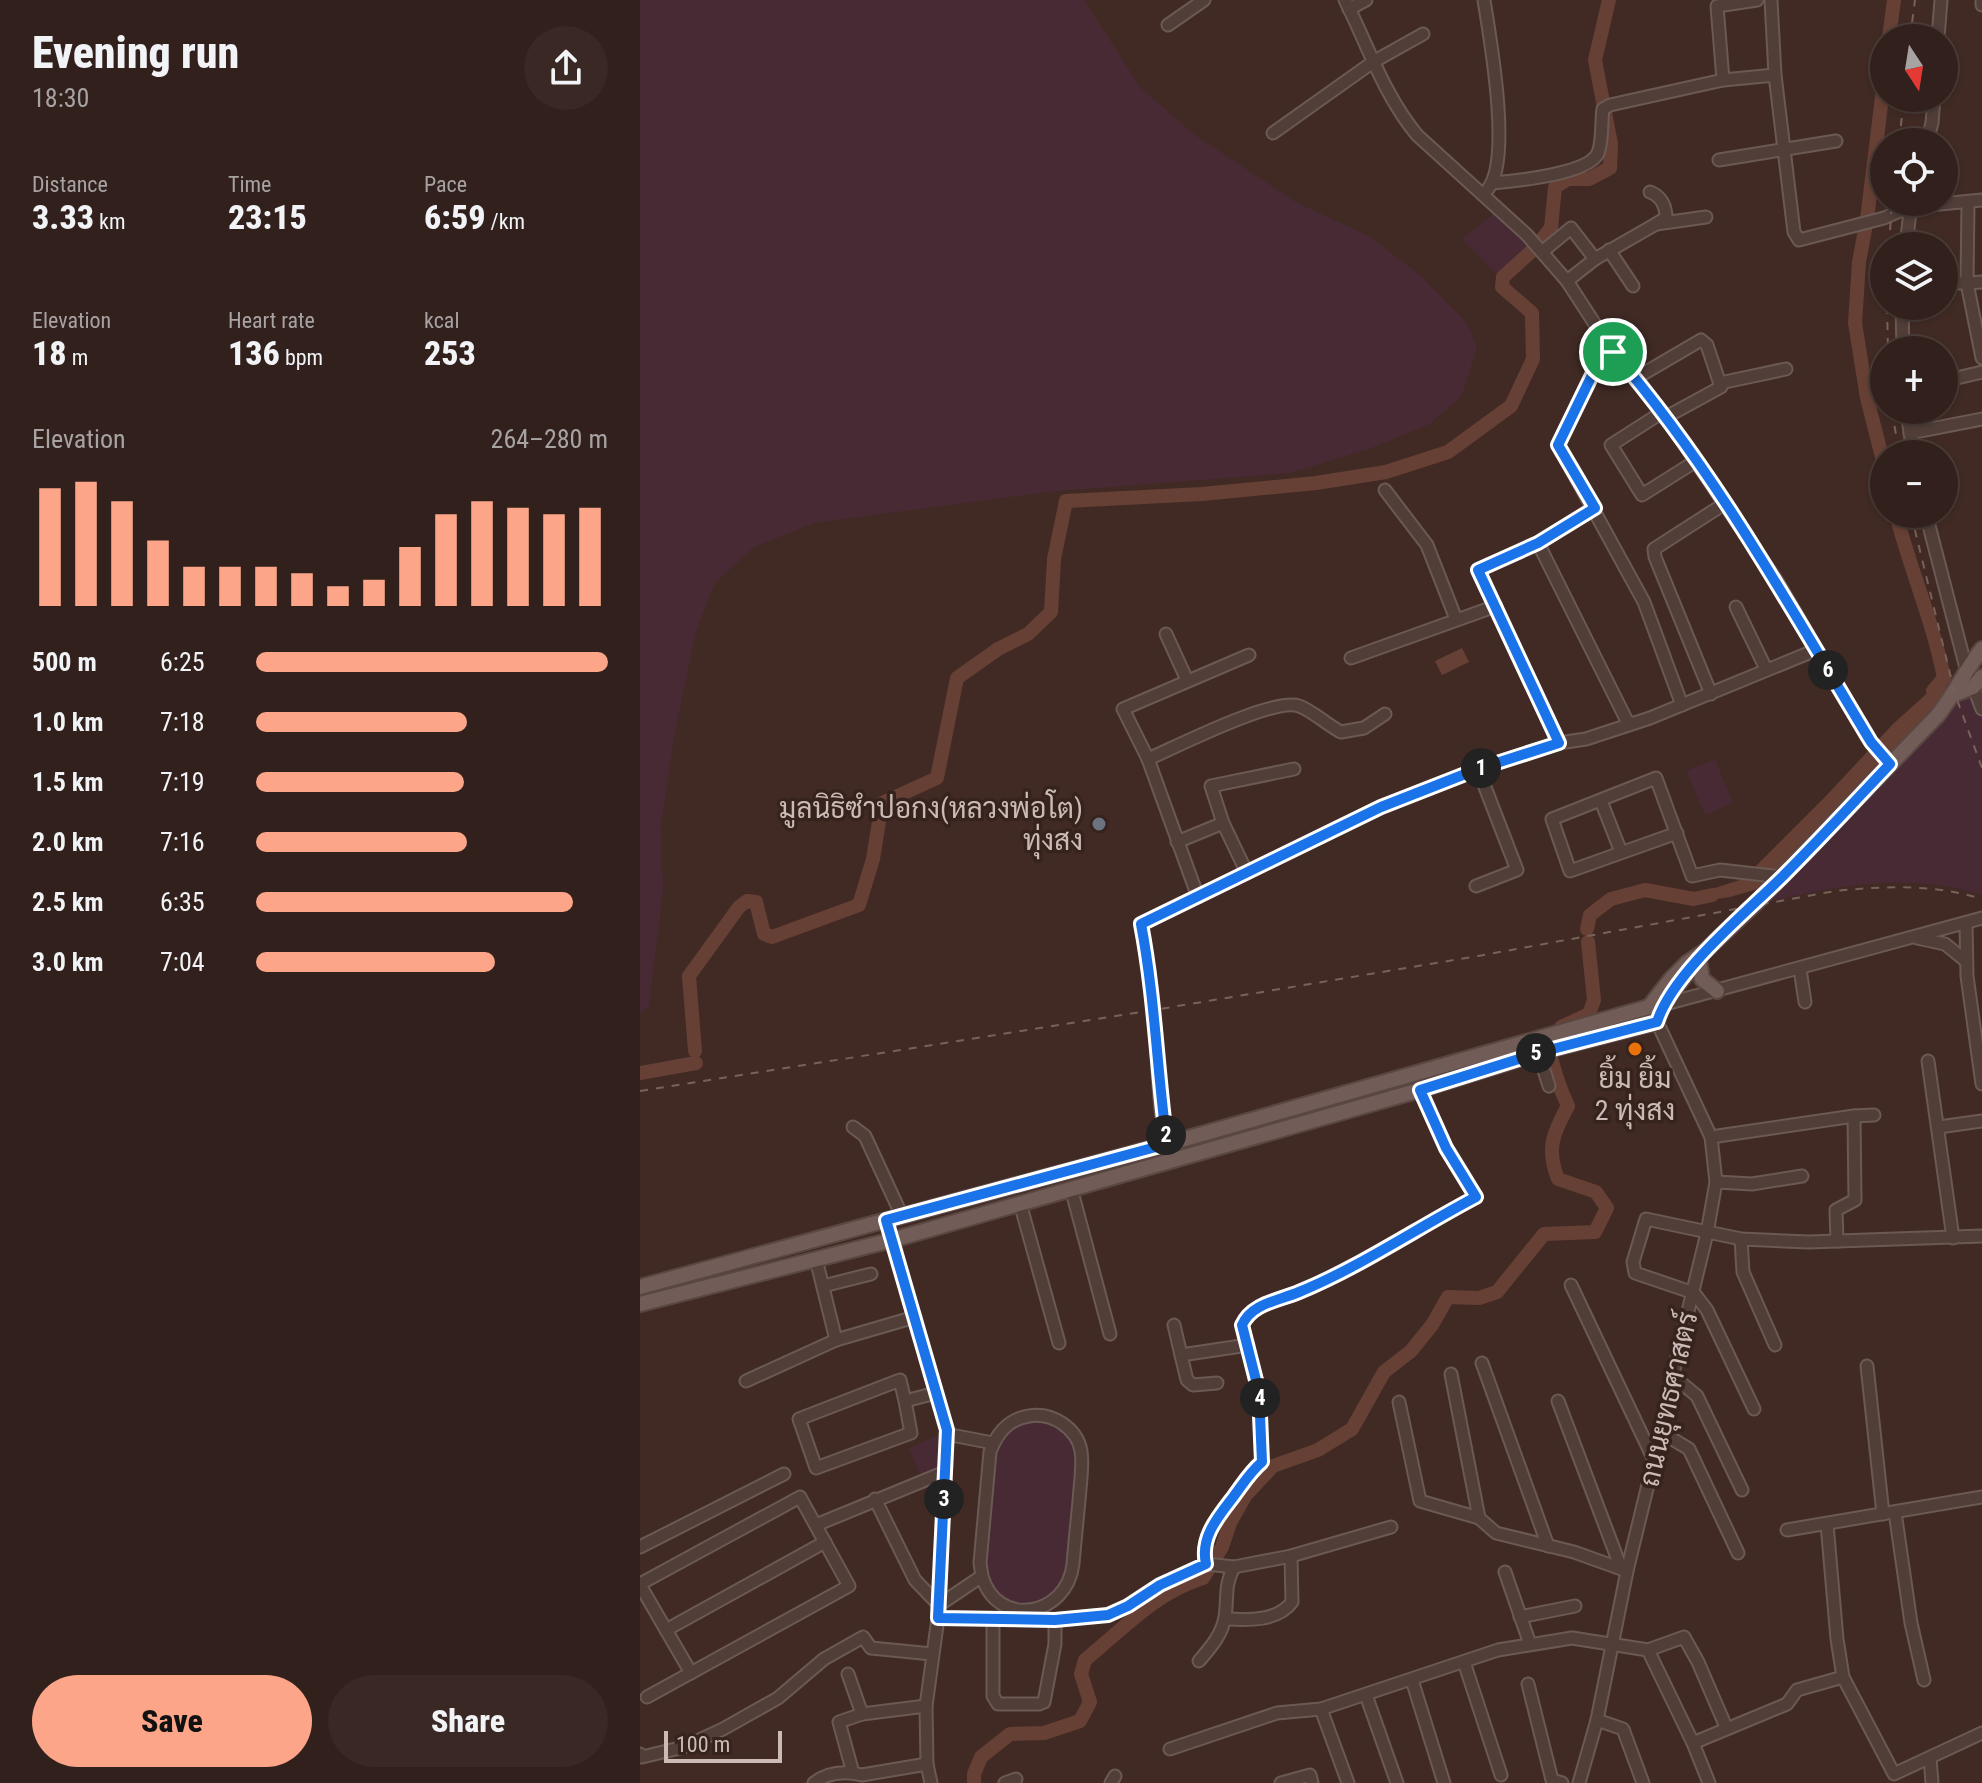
<!DOCTYPE html>
<html lang="en">
<head>
<meta charset="utf-8">
<style>
  :root { --surface:#31201b; --page:#392824; --text:#f1f3f6; --muted:#a8a3a3; --line:#4c3e3a; --accent:#fca589 }
  body { margin:0; font-family:"Roboto Condensed",Sarabun,sans-serif; background:var(--page); color:var(--text); height:100vh; display:flex; flex-direction:column; font-size:30px; white-space:nowrap }
  * { box-sizing:border-box; margin:0 }
  p { font-size:26px; color:var(--muted) }
  .icon { flex:none; width:44px; height:44px; fill:none; stroke:currentColor; stroke-width:2; stroke-linecap:round; stroke-linejoin:round }
  .map { position:relative; flex:1; overflow:hidden }
  .side { display:flex; flex-direction:column; background:var(--surface); width:640px }
  .side>* { flex:none }
  .needle { width:52px; rotate:168deg }
  .controls { position:absolute; left:1230px; top:24px; display:grid; gap:16px }
  .controls a { display:grid; place-items:center; width:88px; height:88px; border-radius:50%; background:var(--surface); box-shadow:0 2px 6px #0004,0 0 0 2px var(--line); font-size:40px }
  .scale { position:absolute; left:24px; bottom:20px; width:118px; box-sizing:border-box; padding-left:8px; border:4px solid #cbbab5; border-top:0; font-size:22px; line-height:28px; white-space:nowrap; color:#cbbab5; -webkit-text-stroke:6px #36231d; paint-order:stroke }
  .pin { position:absolute; display:grid; place-items:center; width:68px; height:68px; color:#fff; margin:-34px; border:4px solid #fff; border-radius:50%; box-shadow:0 2px 8px #0007 }
  .km { position:absolute; width:40px; height:40px; margin:-20px; border-radius:50%; background:#222; color:#fff; font-size:22px; line-height:40px; text-align:center }
  .round { display:grid; place-items:center; flex:none; width:84px; height:84px; border-radius:42px; background:var(--page) }
  .headline { display:flex; align-items:center; justify-content:space-between; height:136px; padding:0 32px }
  h1 { font-size:44px; font-weight:800; line-height:60px }
  .metrics { display:grid; grid-template-columns:repeat(3,1fr); gap:12px; height:136px; padding:8px 32px }
  .metrics div { display:grid; align-content:center }
  .metrics b { font-size:34px; font-weight:800 }
  .metrics small { font-size:22px; font-weight:400 }
  .metrics p { font-size:22px }
  .chart { height:224px; padding:16px 32px }
  .chart p { display:flex; justify-content:space-between }
  .chart svg { width:100%; height:144px; margin-top:8px; stroke:var(--accent); stroke-width:6 }
  .action { display:flex; gap:16px; margin-top:auto; padding:16px 32px }
  .action a { flex:1; height:92px; border-radius:48px; background:var(--accent); color:#111; font-size:32px; font-weight:800; line-height:92px; text-align:center }
  .action a+a { background:var(--page); color:var(--text) }
  ul { padding:0 32px; list-style:none; font-size:26px }
  li { display:grid; grid-template-columns:128px 96px 1fr; align-items:center; height:60px }
  li i { height:20px; border-radius:10px; background:var(--accent) }
  main { display:flex; flex:1; min-height:0 }
  .map>svg:first-child { display:block }
</style>
</head>
<body>
<main>
<section class="side">
<div class="headline"><div><h1>Evening run</h1><p>18:30</p></div><a class="round"><svg class="icon" aria-label="share" viewBox="0 0 24 24"><path d="M12 15V3M7 8l5-5 5 5M5 13v7h14v-7"/></svg></a></div>
<div class="metrics">
<div><p>Distance</p><b>3.33<small> km</small></b></div>
<div><p>Time</p><b>23:15</b></div>
<div><p>Pace</p><b>6:59<small> /km</small></b></div>
</div>
<div class="metrics">
<div><p>Elevation</p><b>18<small> m</small></b></div>
<div><p>Heart rate</p><b>136<small> bpm</small></b></div>
<div><p>kcal</p><b>253</b></div>
</div>
<div class="chart"><p><span>Elevation</span>264–280 m</p>
<svg viewBox="0 0 160 44" preserveAspectRatio="none"><path d="M5 44V8M15 44V6M25 44V12M35 44V24M45 44V32M55 44V32M65 44V32M75 44V34M85 44V38M95 44V36M105 44V26M115 44V16M125 44V12M135 44V14M145 44V16M155 44V14"/></svg>
</div>
<ul>
<li><b>500 m</b>6:25<i style="width:100%"></i></li>
<li><b>1.0 km</b>7:18<i style="width:60%"></i></li>
<li><b>1.5 km</b>7:19<i style="width:59%"></i></li>
<li><b>2.0 km</b>7:16<i style="width:60%"></i></li>
<li><b>2.5 km</b>6:35<i style="width:90%"></i></li>
<li><b>3.0 km</b>7:04<i style="width:68%"></i></li>
</ul>
<div class="action"><a>Save</a><a>Share</a></div>
</section>
<div class="map">
<svg width="1342" height="1783" viewBox="0 0 1342 1783">
  <rect width="100%" height="100%" fill="#412a24"/>
  <g fill="#472a34">
    <polygon points="0,0 444,0 501,88 555,135 654,201 730,237 779,274 827,323 837,347 822,396 790,424 732,448 650,473 408,492 174,523 114,547 75,583 56,631 34,738 21,826 23,891 9,1006 0,1014"/>
    <polygon points="856,211 894,249 860,277 822,239"/>
    <path d="M1333,687L1342,709V895C1266,871 1190,887 1114,905L1297,716Z"/>
    <polygon points="1075,759 1093,803 1065,815 1046,771"/>
    <path d="M394,1421C419,1424 433,1437 437,1461L426,1577C406,1617 360,1613 346,1571L356,1454C364,1434 374,1425 394,1421Z"/>
    <polygon points="307,1430 305,1472 283,1482 269,1449"/>
  </g>
  <g fill="#674035">
    <polygon points="822,648 829,662 802,675 795,661"/>
    <polygon points="1304,678 1307,691 1271,732 1118,889 1090,897 1057,902 1056,894 1103,879 1187,795 1253,724"/>
  </g>
  <g fill="none" stroke-linecap="round" stroke-linejoin="round">
    <g stroke="#674035" stroke-width="14">
      <polyline points="1249,38 1254,0"/>
      <polyline points="1244,81 1227,219 1219,262 1215,323 1227,398 1244,465"/>
      <path d="M1256,514C1270,569 1293,621 1304,678L1293,691"/>
      <polyline points="947,929 950,915 971,899 1005,890 1054,899 1072,895"/>
      <polyline points="921,1027 949,1014 954,1000 948,942"/>
      <polyline points="55,1051 49,976 99,907 107,901 116,902 124,934 132,937 219,905 233,859 242,803 297,778 317,678 358,649 388,634 411,612 414,559 426,501 562,494 676,483 746,472 808,452 871,406 893,359 892,313 862,287 863,277 894,249 911,228 915,187 928,179 949,179 970,168 971,144 955,60 969,0"/>
      <polyline points="0,1073 56,1063"/>
      <path d="M334,1783V1774L341,1757L370,1734L404,1733L440,1721L450,1702L441,1674L445,1660C482,1630 516,1592 563,1578L582,1547L590,1523L605,1496L633,1466L678,1450L712,1429L744,1372L771,1351L792,1325L808,1297L839,1298L857,1292L904,1234L955,1232L967,1208L956,1192L918,1179C906,1149 913,1133 928,1106C918,1085 912,1064 907,1041"/>
    </g>
    <g stroke="#6b5953" stroke-width="15">
      <g id="minor">
        <path d="M705,0C728,46 744,95 777,135L887,235L927,281L973,352L1026,417L1138,583L1231,742L1250,764"/>
        <path d="M844,0C850,38 872,159 848,189"/>
        <polyline points="1117,0 1077,6 1083,80 1135,75 1154,232 1159,240 1244,218 1269,207 1342,200"/>
        <polyline points="1131,0 1135,75"/>
        <polyline points="1342,0 1342,5"/>
        <polyline points="709,9 726,0"/>
        <polyline points="528,25 564,0"/>
        <polyline points="1298,38 1301,0"/>
        <polyline points="633,133 733,62 783,34"/>
        <polyline points="1287,142 1292,123 1294,98"/>
        <polyline points="1079,160 1196,141"/>
        <path d="M852,183C875,181 949,174 958,153C963,141 961,122 963,109L970,105L1083,80"/>
        <path d="M1010,192C1021,196 1026,206 1026,218L1016,224L1066,217"/>
        <polyline points="1328,202 1327,283 1342,282"/>
        <polyline points="1266,246 1271,203"/>
        <polyline points="969,250 993,286"/>
        <polyline points="902,252 931,228 955,259"/>
        <polyline points="927,281 955,259 1016,224"/>
        <polyline points="1304,283 1327,283 1342,358"/>
        <polyline points="1262,306 1263,350"/>
        <polyline points="973,352 955,369 918,445 1004,602 1042,705"/>
        <polyline points="996,378 1061,340 1067,345 1081,387 1026,417"/>
        <polyline points="1304,381 1342,372"/>
        <polyline points="1080,383 1146,369"/>
        <polyline points="1267,410 1270,433 1342,419"/>
        <polyline points="1021,413 971,445 1002,495 1056,461"/>
        <polyline points="1270,433 1274,454"/>
        <polyline points="745,490 787,545 816,619"/>
        <polyline points="1286,514 1326,668 1342,709"/>
        <polyline points="898,543 989,725"/>
        <polyline points="1096,607 1126,669"/>
        <polyline points="526,634 547,680"/>
        <polyline points="711,658 856,606"/>
        <polyline points="1071,694 1015,557 1014,549 1084,504"/>
        <polyline points="919,743 838,570 898,543 955,508"/>
        <path d="M508,759C536,747 634,697 659,706C673,711 687,725 701,732L724,728L745,714"/>
        <polyline points="961,801 981,852"/>
        <polyline points="1037,833 930,871 912,819 1016,778 1052,876 1080,870 1142,877"/>
        <polyline points="537,842 583,823"/>
        <polyline points="607,873 583,823 571,786 654,769"/>
        <polyline points="836,886 877,870 838,769"/>
        <polyline points="558,897 508,759 483,709 609,655"/>
        <polyline points="1326,923 1327,976 1342,1084"/>
        <polyline points="1277,938 1305,944 1326,961"/>
        <polyline points="1160,969 1165,1002"/>
        <polyline points="1022,1005 1342,918"/>
        <polyline points="895,1053 901,1061 909,1086"/>
        <polyline points="1288,1061 1313,1238"/>
        <polyline points="1214,1116 1234,1115"/>
        <polyline points="213,1127 225,1136 262,1216"/>
        <polyline points="1299,1127 1342,1121"/>
        <polyline points="1071,1137 1214,1116 1215,1200 1196,1210 1197,1241"/>
        <path d="M533,1161C518,1122 519,1077 516,1037C513,998 508,962 501,924L741,807L838,769L919,743L946,739L1010,718L1176,650"/>
        <polyline points="1076,1182 1112,1184 1162,1176"/>
        <polyline points="431,1188 470,1334"/>
        <polyline points="380,1203 419,1343"/>
        <polyline points="246,1220 307,1430 298,1618 286,1706 287,1764 291,1783"/>
        <polyline points="1101,1239 1103,1272 1135,1345"/>
        <polyline points="931,1285 1014,1460"/>
        <polyline points="183,1286 231,1274"/>
        <polyline points="534,1325 541,1355 608,1345"/>
        <polyline points="196,1340 275,1317"/>
        <polyline points="541,1355 547,1380 553,1385 577,1383"/>
        <polyline points="842,1363 908,1546"/>
        <polyline points="1227,1366 1243,1514"/>
        <polyline points="811,1374 839,1518"/>
        <polyline points="1034,1377 1057,1396 1102,1490"/>
        <polyline points="106,1381 196,1340 176,1259"/>
        <polyline points="265,1401 260,1380 159,1419 176,1468 271,1433 265,1401 296,1393"/>
        <polyline points="918,1401 981,1568"/>
        <polyline points="759,1402 780,1501 839,1518 856,1533 934,1552 987,1571"/>
        <polyline points="1114,1409 1067,1310 1054,1293 995,1273 993,1262 1006,1219 1101,1239 1169,1242 1342,1236"/>
        <polyline points="306,1434 353,1443"/>
        <polyline points="1024,1434 1049,1449 1098,1553"/>
        <path d="M235,1499L275,1580L299,1605L342,1576C357,1629 427,1617 433,1564C435,1539 438,1514 440,1489C441,1477 443,1463 441,1451C437,1428 412,1412 389,1416C368,1419 357,1433 350,1452L340,1563L342,1576"/>
        <polyline points="1255,1512 1271,1623 1284,1680"/>
        <polyline points="1187,1524 1197,1639 1203,1677 1254,1774 1342,1733"/>
        <polyline points="176,1525 305,1472"/>
        <polyline points="1147,1530 1342,1497"/>
        <polyline points="0,1547 144,1474"/>
        <path d="M566,1564C560,1537 578,1517 594,1496C603,1484 610,1472 622,1462L619,1392L602,1325C612,1303 638,1301 659,1292C720,1267 777,1229 836,1197L806,1148L780,1090"/>
        <polyline points="865,1572 890,1644"/>
        <polyline points="0,1584 160,1497 209,1586 7,1697"/>
        <polyline points="0,1585 51,1673"/>
        <polyline points="880,1617 935,1606"/>
        <polyline points="298,1618 415,1620 468,1615 488,1606 520,1585 566,1564 594,1567 651,1556 751,1527"/>
        <polyline points="353,1619 353,1696 358,1704 399,1704 404,1702 415,1644 415,1620"/>
        <path d="M585,1619C607,1620 637,1622 652,1602L651,1556"/>
        <polyline points="26,1630 185,1542"/>
        <polyline points="1008,1650 1053,1743 1069,1783"/>
        <path d="M559,1661C570,1648 582,1635 585,1617C588,1598 584,1585 594,1567"/>
        <polyline points="824,1662 861,1775"/>
        <polyline points="208,1674 222,1714 286,1706"/>
        <polyline points="772,1680 804,1783"/>
        <polyline points="888,1684 912,1780 922,1783"/>
        <polyline points="726,1695 757,1783"/>
        <polyline points="681,1709 708,1783"/>
        <polyline points="957,1720 983,1729 1003,1783"/>
        <polyline points="1053,1743 1147,1704 1157,1690 1203,1677"/>
        <polyline points="530,1749 637,1713 681,1709 858,1650 932,1638 1008,1650 1044,1637 1058,1662 1086,1727"/>
        <polyline points="0,1754 2,1757 44,1747 83,1729 138,1698 184,1659 223,1637 231,1648 292,1654"/>
        <polyline points="1290,1758 1292,1783"/>
        <polyline points="213,1773 199,1722 222,1714"/>
        <path d="M174,1783C188,1772 205,1771 222,1775L287,1764"/>
        <polyline points="365,1783 376,1779"/>
        <polyline points="471,1783 475,1776"/>
        <polyline points="641,1783 670,1775 672,1783"/>
        <polyline points="939,1783 957,1720 987,1571 1014,1460 1024,1434 1028,1394 1067,1233 1076,1182 1071,1137 1017,1022"/>
      </g>
    </g>
    <g stroke="#5a4742" stroke-width="18">
      <g id="major">
        <polyline points="1315,694 1333,687 1342,677"/>
        <polyline points="1059,960 1062,979 1077,991"/>
        <path d="M0,1287L527,1144L1009,1007L1031,979L1047,963L1065,951L1114,905L1297,716C1315,694 1325,670 1342,649"/>
        <polyline points="0,1304 252,1240 780,1090 901,1052 1017,1022 1022,1004 1050,970"/>
      </g>
    </g>
    <use href="#minor" stroke="#513e39" stroke-width="11"/>
    <use href="#major" stroke="#715c57" stroke-width="14"/>
    <g stroke="#78615a" stroke-width="2" stroke-dasharray="8 8" stroke-linecap="butt">
      <polyline points="1270,38 1275,0"/>
      <polyline points="1259,142 1264,98"/>
      <polyline points="1249,246 1252,202"/>
      <polyline points="1247,306 1248,350"/>
      <polyline points="1252,410 1259,454"/>
      <polyline points="1271,514 1315,694 1342,768"/>
      <path d="M0,1091L514,1010L838,956L1195,891C1245,886 1294,884 1342,899"/>
    </g>
  </g>
  <g fill="none" stroke-linecap="round" stroke-linejoin="round">
    <g stroke="#fff" stroke-width="16">
      <path id="route" d="M973,352C1075,470 1151,609 1231,742L1250,764C1215,801 1180,839 1144,875C1106,913 1033,972 1017,1022L901,1052L780,1090L806,1148L836,1197C777,1228 720,1267 659,1292C638,1301 612,1303 602,1325L619,1392L622,1462C610,1472 603,1484 594,1496C578,1517 560,1537 566,1564L520,1585L488,1606L468,1615L415,1620L298,1618L307,1430L246,1220L527,1144C517,1071 515,997 501,924L741,807L838,769L919,743L838,570L898,543L955,508L918,445L955,369Z"/>
    </g>
    <use href="#route" stroke="#1a73e8" stroke-width="10"/>
  </g>
  <circle fill="#6b7280" stroke="#36231d" stroke-width="3" cx="459" cy="824" r="8"/>
  <circle fill="#e8710a" stroke="#36231d" stroke-width="3" cx="995" cy="1049" r="8"/>
  <g text-anchor="middle" stroke-width="7" stroke-linejoin="round" paint-order="stroke">
    <g font-size="28" fill="#cbbab5" stroke="#36231d" text-anchor="end">
      <text x="443" y="818">มูลนิธิซำปอกง(หลวงพ่อโต)<tspan x="443" dy="32">ทุ่งสง</tspan></text>
      <text x="995" y="1088" text-anchor="middle">ยิ้ม ยิ้ม<tspan x="995" dy="32">2 ทุ่งสง</tspan></text>
    </g>
    <g font-size="28" fill="#cbbab5" stroke="#36231d">
      <text transform="translate(1028 1399) rotate(-77)" y="10">ถนนยุทธศาสตร์</text>
    </g>
  </g>
</svg>
<div class="controls">
<a><svg class="needle" viewBox="-14 -14 28 28"><path d="M0-13l5 13h-10z" fill="#e53935"/><path d="M0 13l5-13h-10z" fill="#a8a3a3"/></svg></a>
<a><svg class="icon" aria-label="locate" viewBox="0 0 24 24"><circle cx="12" cy="12" r="6"/><path d="M12 2v4M12 18v4M2 12h4M18 12h4"/></svg></a>
<a><svg class="icon" aria-label="layers" viewBox="0 0 24 24"><path d="M12 4l9 5-9 5-9-5zM3 14l9 5 9-5"/></svg></a>
<a>+</a>
<a>−</a>
</div>
<div class="scale">100 m</div>
<div class="pin" style="left:973px;top:352px;background:#1e9e55"><svg class="icon" aria-label="arrive" viewBox="0 0 24 24"><path d="M6 21V4h12l-3 4 3 4H6"/></svg></div>
<b class="km" style="left:841px;top:768px">1</b>
<b class="km" style="left:526px;top:1135px">2</b>
<b class="km" style="left:304px;top:1499px">3</b>
<b class="km" style="left:620px;top:1398px">4</b>
<b class="km" style="left:896px;top:1053px">5</b>
<b class="km" style="left:1188px;top:670px">6</b>
</div>
</main>
</body>
</html>
